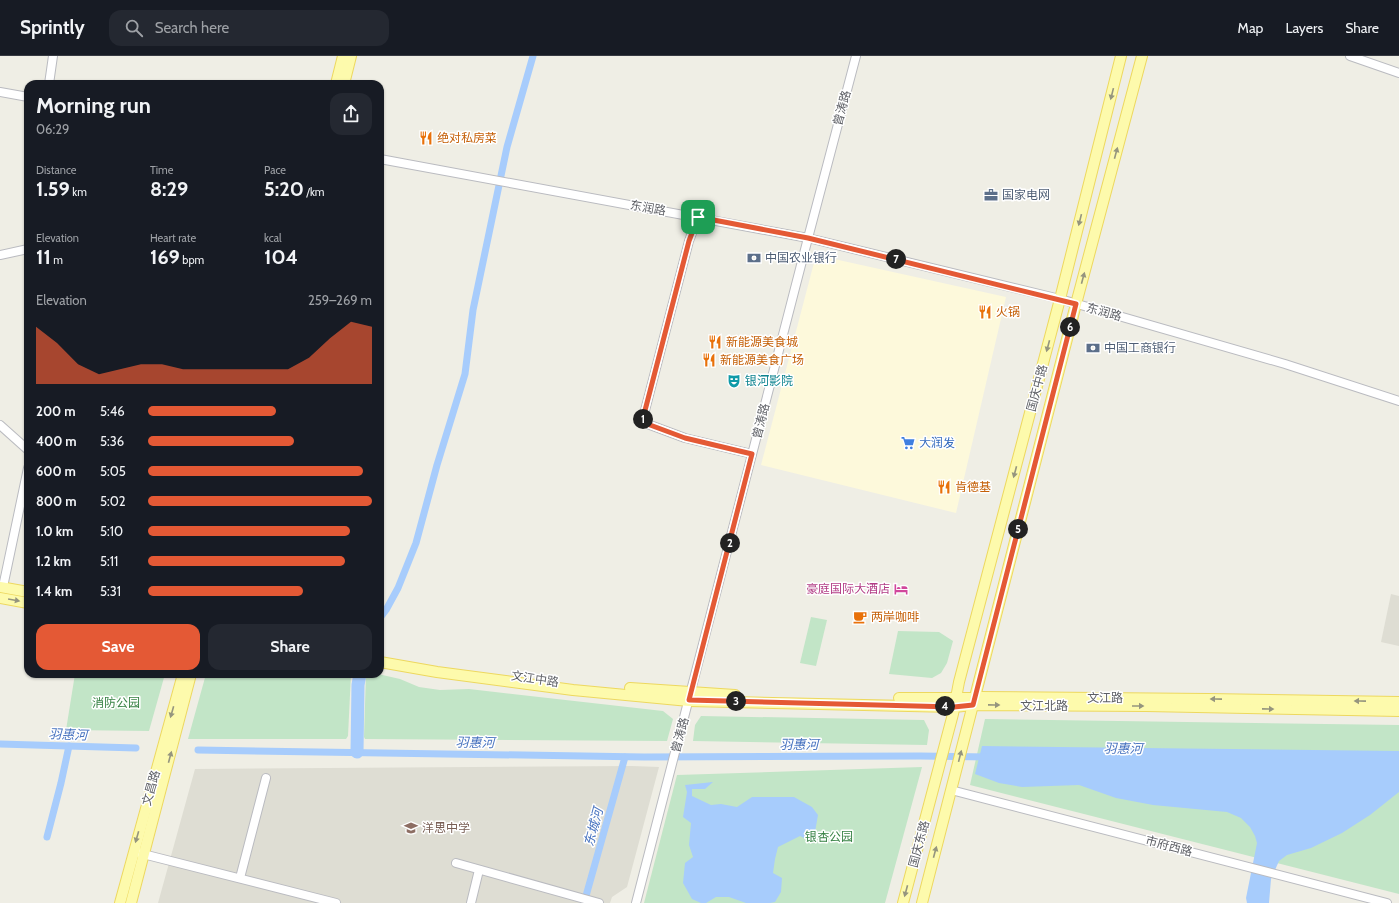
<!DOCTYPE html>
<html lang="en">
<head>
<meta charset="utf-8">
<style>
  :root { --surface:#171b24; --page:#242831; --text:#f1f3f6; --muted:#9ea1a6; --line:#363941; --accent:#e45935 }
  body { margin:0; font-family:Cabin,"Noto Sans SC",sans-serif; background:var(--page); color:var(--text); height:100vh; display:flex; flex-direction:column; font-size:15px; white-space:nowrap }
  * { box-sizing:border-box; margin:0 }
  p { font-size:13px; color:var(--muted) }
  .icon { flex:none; width:22px; height:22px; fill:none; stroke:currentColor; stroke-width:2; stroke-linecap:round; stroke-linejoin:round }
  .map { position:relative; flex:1; overflow:hidden }
  .sheet { position:absolute; left:24px; top:24px; width:360px; height:598px; display:flex; flex-direction:column; background:var(--surface); border-radius:12px; box-shadow:0 1px 3px #0004 }
  .sheet>* { flex:none }
  .pin { position:absolute; display:grid; place-items:center; width:34px; height:34px; color:#fff; margin:-17px; border-radius:8px; box-shadow:0 2px 6px #0006 }
  .km { position:absolute; width:20px; height:20px; margin:-10px; border-radius:50%; background:#222; color:#fff; font-size:11px; line-height:20px; text-align:center }
  .round { display:grid; place-items:center; flex:none; width:42px; height:42px; border-radius:12px; background:var(--page) }
  .headline { display:flex; align-items:center; justify-content:space-between; height:68px; padding:0 12px }
  h1 { font-size:22px; font-weight:700; line-height:30px }
  .stats { display:grid; grid-template-columns:repeat(3,1fr); gap:6px; height:68px; padding:4px 12px }
  .stats div { display:grid; align-content:center }
  .stats b { font-size:20px; font-weight:700 }
  .stats small { font-size:11px; font-weight:400 }
  .stats p { font-size:11px }
  .chart { height:112px; padding:8px 12px }
  .chart p { display:flex; justify-content:space-between }
  .chart svg { width:100%; height:72px; margin-top:4px; fill:var(--accent); opacity:.7 }
  .primary-button { display:flex; gap:8px; margin-top:auto; padding:8px 12px }
  .primary-button a { flex:1; height:46px; border-radius:12px; background:var(--accent); color:#fff; font-size:16px; font-weight:700; line-height:46px; text-align:center }
  .primary-button a+a { background:var(--page); color:var(--text) }
  ul { padding:0 12px; list-style:none; font-size:13px }
  li { display:grid; grid-template-columns:64px 48px 1fr; align-items:center; height:30px }
  li i { height:10px; border-radius:5px; background:var(--accent) }
  header { display:flex; align-items:center; gap:24px; box-sizing:border-box; height:56px; padding:0 20px; background:var(--surface); border-bottom:1px solid var(--line) }
  header strong { font-size:19px }
  nav { display:flex; gap:22px; margin-inline-start:auto; font-size:14px }
  .search { width:280px; height:36px; background:var(--page); display:flex; align-items:center; gap:10px; box-sizing:border-box; padding:0 14px; border-radius:12px; color:var(--muted); font-size:15px }
  .map>svg:first-child { display:block }
</style>
</head>
<body>
<header>
<strong>Sprintly</strong>
<div class="search"><svg class="icon" aria-label="search" viewBox="0 0 24 24"><circle cx="10" cy="10" r="6"/><path d="M15 15l6 6"/></svg>Search here</div>
<nav><a>Map</a><a>Layers</a><a>Share</a></nav>
</header>
<div class="map">
<svg width="1399" height="847" viewBox="0 0 1399 847">
  <rect width="100%" height="100%" fill="#efeee5"/>
  <polygon fill="#fdf9db" points="816,199 1006,241 956,457 761,409"/>
  <g fill="#deddd3">
    <polygon points="1391,538 1399,540 1399,590 1381,586"/>
    <polygon points="632,710 659,711 627,831 612,841 610,847 158,847 195,713"/>
  </g>
  <g fill="#c2e5c7">
    <polygon points="811,561 827,564 816,610 800,607"/>
    <polygon points="898,575 939,576 953,585 947,607 941,617 932,622 889,618"/>
    <polygon points="75,618 165,618 149,675 66,674"/>
    <polygon points="206,618 351,618 348,680 346,683 188,683"/>
    <polygon points="366,618 378,618 400,623 419,631 440,634 469,633 663,655 673,663 667,685 365,683 364,681"/>
    <polygon points="701,660 924,664 929,674 927,689 693,685 695,669"/>
    <polygon points="985,663 1399,669 1399,838 970,729"/>
    <polygon points="922,711 885,847 644,847 677,719"/>
  </g>
  <g fill="#a7ccfc">
    <polygon points="982,690 1399,695 1399,736 1370,759 1342,777 1311,792 1287,799 1279,805 1271,823 1269,847 1247,847 1246,842 1257,787 1255,780 1250,771 1241,762 1227,756 1153,749 1116,742 1079,729 1022,731 999,727 975,718"/>
    <polygon points="713,726 705,733 692,733 692,740 711,749 721,748 737,751 752,741 794,741 812,751 818,759 813,787 800,780 778,791 775,803 773,817 782,822 781,836 775,846 770,847 746,847 729,841 716,841 706,847 701,847 692,843 683,827 685,807 693,801 689,789 691,767 683,761 687,736 685,729"/>
  </g>
  <g fill="none" stroke-linecap="round" stroke-linejoin="round">
    <g stroke="#a7ccfc" stroke-width="7">
      <polyline points="380,562 386,554 398,532 416,487 437,409 465,318 473,254 507,91 533,0"/>
      <polyline points="0,688 136,692"/>
      <polyline points="198,694 644,701 920,700 989,701"/>
      <polyline points="47,781 61,727 69,690"/>
      <polyline points="584,847 625,701"/>
    </g>
    <polyline stroke="#a7ccfc" stroke-width="13" points="357,696 358,629 360,618"/>
    <g stroke="#babbc0" stroke-width="10">
      <g id="minor">
        <polyline points="1350,0 1399,17"/>
        <polyline points="49,28 53,0"/>
        <polyline points="0,36 28,41"/>
        <polyline points="380,103 808,182 1060,243 1285,308 1399,345"/>
        <polyline points="698,161 689,185 642,366 685,382 752,398"/>
        <polyline points="0,199 28,193"/>
        <polyline points="0,369 28,394"/>
        <polyline points="3,531 28,412"/>
        <polyline points="951,734 1387,847"/>
        <polyline points="139,797 336,847"/>
        <polyline points="456,807 599,847"/>
        <polyline points="240,822 266,722"/>
        <polyline points="471,847 479,814"/>
        <polyline points="636,847 808,182 856,0"/>
      </g>
    </g>
    <g stroke="#edd85f" stroke-width="12">
      <g id="major">
        <polyline points="336,28 343,0"/>
        <polyline points="344,28 351,0"/>
        <polyline points="0,531 28,536"/>
        <polyline points="0,542 28,547"/>
        <polyline points="380,606 437,616 573,634 689,645 954,651 973,649 1146,650 1399,655"/>
        <polyline points="630,632 735,639"/>
        <polyline points="899,642 974,642 980,641 1208,643 1399,646"/>
        <polyline points="120,847 183,618"/>
        <polyline points="131,847 191,618"/>
        <polyline points="903,847 953,658 959,626 1060,243 1121,0"/>
        <polyline points="922,847 1076,248 1142,0"/>
      </g>
    </g>
    <use href="#minor" stroke="#fff" stroke-width="8"/>
    <use href="#major" stroke="#fdfaac" stroke-width="10"/>
  </g>
  <defs><path id="oneway-solid" d="M-6-.8H1V-3.2L6.5 0L1 3.2V.8H-6Z"/></defs>
  <g fill="#95957e">
    <use href="#oneway-solid" transform="translate(1112 38) rotate(104)"/>
    <use href="#oneway-solid" transform="translate(1116 97) rotate(-75)"/>
    <use href="#oneway-solid" transform="translate(1080 164) rotate(104)"/>
    <use href="#oneway-solid" transform="translate(1083 222) rotate(-75)"/>
    <use href="#oneway-solid" transform="translate(1048 290) rotate(105)"/>
    <use href="#oneway-solid" transform="translate(1015 416) rotate(105)"/>
    <use href="#oneway-solid" transform="translate(14 544) rotate(10)"/>
    <use href="#oneway-solid" transform="translate(1216 643) rotate(-179)"/>
    <use href="#oneway-solid" transform="translate(1360 645) rotate(-179)"/>
    <use href="#oneway-solid" transform="translate(994 649) rotate(1)"/>
    <use href="#oneway-solid" transform="translate(1138 650)"/>
    <use href="#oneway-solid" transform="translate(1268 653) rotate(1)"/>
    <use href="#oneway-solid" transform="translate(172 656) rotate(106)"/>
    <use href="#oneway-solid" transform="translate(960 700) rotate(-76)"/>
    <use href="#oneway-solid" transform="translate(170 701) rotate(-75)"/>
    <use href="#oneway-solid" transform="translate(137 781) rotate(106)"/>
    <use href="#oneway-solid" transform="translate(935 796) rotate(-75)"/>
    <use href="#oneway-solid" transform="translate(906 835) rotate(105)"/>
  </g>
  <g fill="none" stroke-linecap="round" stroke-linejoin="round">
    <g stroke="#fff" stroke-width="8">
      <polygon id="route" points="698,161 808,182 1076,248 973,649 954,651 689,644 752,398 685,382 642,366 689,185"/>
    </g>
    <use href="#route" stroke="#e45935" stroke-width="5"/>
  </g>
  <defs>
    <g id="restaurant-bare" transform="scale(1.08)"><path d="M-5-6h1v4h1v-4h1v4h1v-4h1v5L-1.5 .5V6h-2V.5L-5-1ZM5-6V6H3V1.5H1.5Q1.5-4 5-6Z" fill="#e8710a" stroke="#fff" stroke-width="2.5" paint-order="stroke"/></g>
    <g id="office-bare" transform="scale(1.08)"><path d="M-6-3h4V-5.5h4V-3h4V5H-6ZM-1-4.5V-3h2v-1.5ZM-6 0V1H6V0Z" fill="#5c6f8a" stroke="#fff" stroke-width="2.5" paint-order="stroke"/></g>
    <g id="bank-bare" transform="scale(1.08)"><path d="M-6-4H6V4H-6ZM0-2.3a2.3 2.3 0 1 0 0 4.6a2.3 2.3 0 1 0 0-4.6Z" fill="#5c6f8a" stroke="#fff" stroke-width="2.5" paint-order="stroke"/></g>
    <g id="theatre-bare" transform="scale(1.08)"><path d="M-5-5.5Q0-4 5-5.5V0Q5 5 0 6Q-5 5-5 0ZM-3.3-2.5H-1v1.5H-3.3ZM1-2.5H3.3v1.5H1ZM-2.8 1Q0 5.5 2.8 1Z" fill="#0f9aa8" stroke="#fff" stroke-width="2.5" paint-order="stroke"/></g>
    <g id="supermarket-bare" transform="scale(1.08)"><path d="M-6-5.5h2.5l.6 2H6L4.5 2H-2.5L-4.4-4H-6ZM-1.5 3.2a1.3 1.3 0 1 0 .1 0ZM3 3.2a1.3 1.3 0 1 0 .1 0Z" fill="#3f7fe0" stroke="#fff" stroke-width="2.5" paint-order="stroke"/></g>
    <g id="hotel-bare" transform="scale(1.08)"><path d="M-6-4.5h1.5V1H6V5H4.5V3h-9V5H-6ZM-4 0a1.8 1.8 0 1 1 3.6 0ZM.5 0V-2.5h3Q6-2.5 6 0Z" fill="#d1479c" stroke="#fff" stroke-width="2.5" paint-order="stroke"/></g>
    <g id="cafe-bare" transform="scale(1.08)"><path d="M-5.5-4.5H6V0H3Q3 3.5 0 3.5H-2.5Q-5.5 3.5-5.5 0ZM3-3.2v2h1.7v-2ZM-6 4.5H4V6H-6Z" fill="#e8710a" stroke="#fff" stroke-width="2.5" paint-order="stroke"/></g>
    <g id="school-bare" transform="scale(1.08)"><path d="M0-5L7-2L0 1L-7-2ZM-4 1L0 2.5L4 1V4Q0 6-4 4Z" fill="#8d6e63" stroke="#fff" stroke-width="2.5" paint-order="stroke"/></g>
  </defs>
  <g fill-rule="evenodd">
    <use href="#restaurant-bare" x="426" y="82"/>
    <use href="#office-bare" x="991" y="139"/>
    <use href="#bank-bare" x="754" y="202"/>
    <use href="#restaurant-bare" x="985" y="256"/>
    <use href="#restaurant-bare" x="715" y="286"/>
    <use href="#bank-bare" x="1093" y="292"/>
    <use href="#restaurant-bare" x="709" y="304"/>
    <use href="#theatre-bare" x="734" y="325"/>
    <use href="#supermarket-bare" x="908" y="387"/>
    <use href="#restaurant-bare" x="944" y="431"/>
    <use href="#hotel-bare" x="901" y="533"/>
    <use href="#cafe-bare" x="860" y="561"/>
    <use href="#school-bare" x="411" y="772"/>
  </g>
  <g text-anchor="middle" stroke-width="3" stroke-linejoin="round" paint-order="stroke">
    <g font-size="12" fill="#5d5f65" stroke="#fff">
      <text transform="translate(842 52) rotate(-75)" y="4">曾涛路</text>
      <text transform="translate(648 152) rotate(10)" y="4">东润路</text>
      <text transform="translate(1104 256) rotate(16)" y="4">东润路</text>
      <text transform="translate(1037 332) rotate(-75)" y="4">国庆中路</text>
      <text transform="translate(761 365) rotate(-76)" y="4">曾涛路</text>
      <text transform="translate(535 623) rotate(8)" y="4">文江中路</text>
      <text x="1105" y="646">文江路</text>
      <text x="1044" y="654">文江北路</text>
      <text transform="translate(680 679) rotate(-75)" y="4">曾涛路</text>
      <text transform="translate(151 732) rotate(-74)" y="4">文昌路</text>
      <text transform="translate(919 788) rotate(-75)" y="4">国庆东路</text>
      <text transform="translate(1169 790) rotate(15)" y="4">市府西路</text>
    </g>
    <g font-size="12" fill="#c56008" stroke="#fff" text-anchor="start">
      <text x="437" y="86">绝对私房菜</text>
      <text x="996" y="260">火锅</text>
      <text x="726" y="290">新能源美食城</text>
      <text x="720" y="308">新能源美食广场</text>
      <text x="955" y="435">肯德基</text>
      <text x="871" y="565">两岸咖啡</text>
    </g>
    <g font-size="12" fill="#4e5e75" stroke="#fff" text-anchor="start">
      <text x="1002" y="143">国家电网</text>
      <text x="765" y="206">中国农业银行</text>
      <text x="1104" y="296">中国工商银行</text>
    </g>
    <g font-size="12" fill="#0d838f" stroke="#fff" text-anchor="start">
      <text x="745" y="329">银河影院</text>
    </g>
    <g font-size="12" fill="#366cbe" stroke="#fff" text-anchor="start">
      <text x="919" y="391">大润发</text>
    </g>
    <g font-size="12" fill="#b23c85" stroke="#fff" text-anchor="end">
      <text x="890" y="537">豪庭国际大酒店</text>
    </g>
    <g font-size="12" fill="#378244" stroke="#fff">
      <text x="116" y="651">消防公园</text>
      <text x="829" y="785">银杏公园</text>
    </g>
    <g font-size="12" fill="#785e54" stroke="#fff" text-anchor="start">
      <text x="422" y="776">洋思中学</text>
    </g>
    <g font-size="13" font-style="italic" fill="#4974c0" stroke="#fff">
      <text transform="translate(68 678) rotate(2)" y="5">羽惠河</text>
      <text transform="translate(475 686) rotate(1)" y="5">羽惠河</text>
      <text x="799" y="693">羽惠河</text>
      <text transform="translate(1123 692) rotate(1)" y="5">羽惠河</text>
      <text transform="translate(593 771) rotate(-75)" y="5">东城河</text>
    </g>
  </g>
</svg>
<div class="pin" style="left:698px;top:161px;background:#1e9e55"><svg class="icon" aria-label="arrive" viewBox="0 0 24 24"><path d="M6 21V4h12l-3 4 3 4H6"/></svg></div>
<b class="km" style="left:643px;top:363px">1</b>
<b class="km" style="left:730px;top:487px">2</b>
<b class="km" style="left:736px;top:645px">3</b>
<b class="km" style="left:945px;top:650px">4</b>
<b class="km" style="left:1018px;top:473px">5</b>
<b class="km" style="left:1070px;top:271px">6</b>
<b class="km" style="left:896px;top:203px">7</b>
<section class="sheet">
<div class="headline"><div><h1>Morning run</h1><p>06:29</p></div><a class="round"><svg class="icon" aria-label="share" viewBox="0 0 24 24"><path d="M12 15V3M7 8l5-5 5 5M5 13v7h14v-7"/></svg></a></div>
<div class="stats">
<div><p>Distance</p><b>1.59<small> km</small></b></div>
<div><p>Time</p><b>8:29</b></div>
<div><p>Pace</p><b>5:20<small> /km</small></b></div>
</div>
<div class="stats">
<div><p>Elevation</p><b>11<small> m</small></b></div>
<div><p>Heart rate</p><b>169<small> bpm</small></b></div>
<div><p>kcal</p><b>104</b></div>
</div>
<div class="chart"><p><span>Elevation</span>259–269 m</p>
<svg viewBox="0 0 160 44" preserveAspectRatio="none"><path d="M0 44V9L10 19L20 32L30 38L40 35L50 32L60 32L70 35L80 35L90 35L100 35L110 35L120 35L130 28L140 16L150 6L160 9V44z"/></svg>
</div>
<ul>
<li><b>200 m</b>5:46<i style="width:57%"></i></li>
<li><b>400 m</b>5:36<i style="width:65%"></i></li>
<li><b>600 m</b>5:05<i style="width:96%"></i></li>
<li><b>800 m</b>5:02<i style="width:100%"></i></li>
<li><b>1.0 km</b>5:10<i style="width:90%"></i></li>
<li><b>1.2 km</b>5:11<i style="width:88%"></i></li>
<li><b>1.4 km</b>5:31<i style="width:69%"></i></li>
</ul>
<div class="primary-button"><a>Save</a><a>Share</a></div>
</section>
</div>
</body>
</html>
